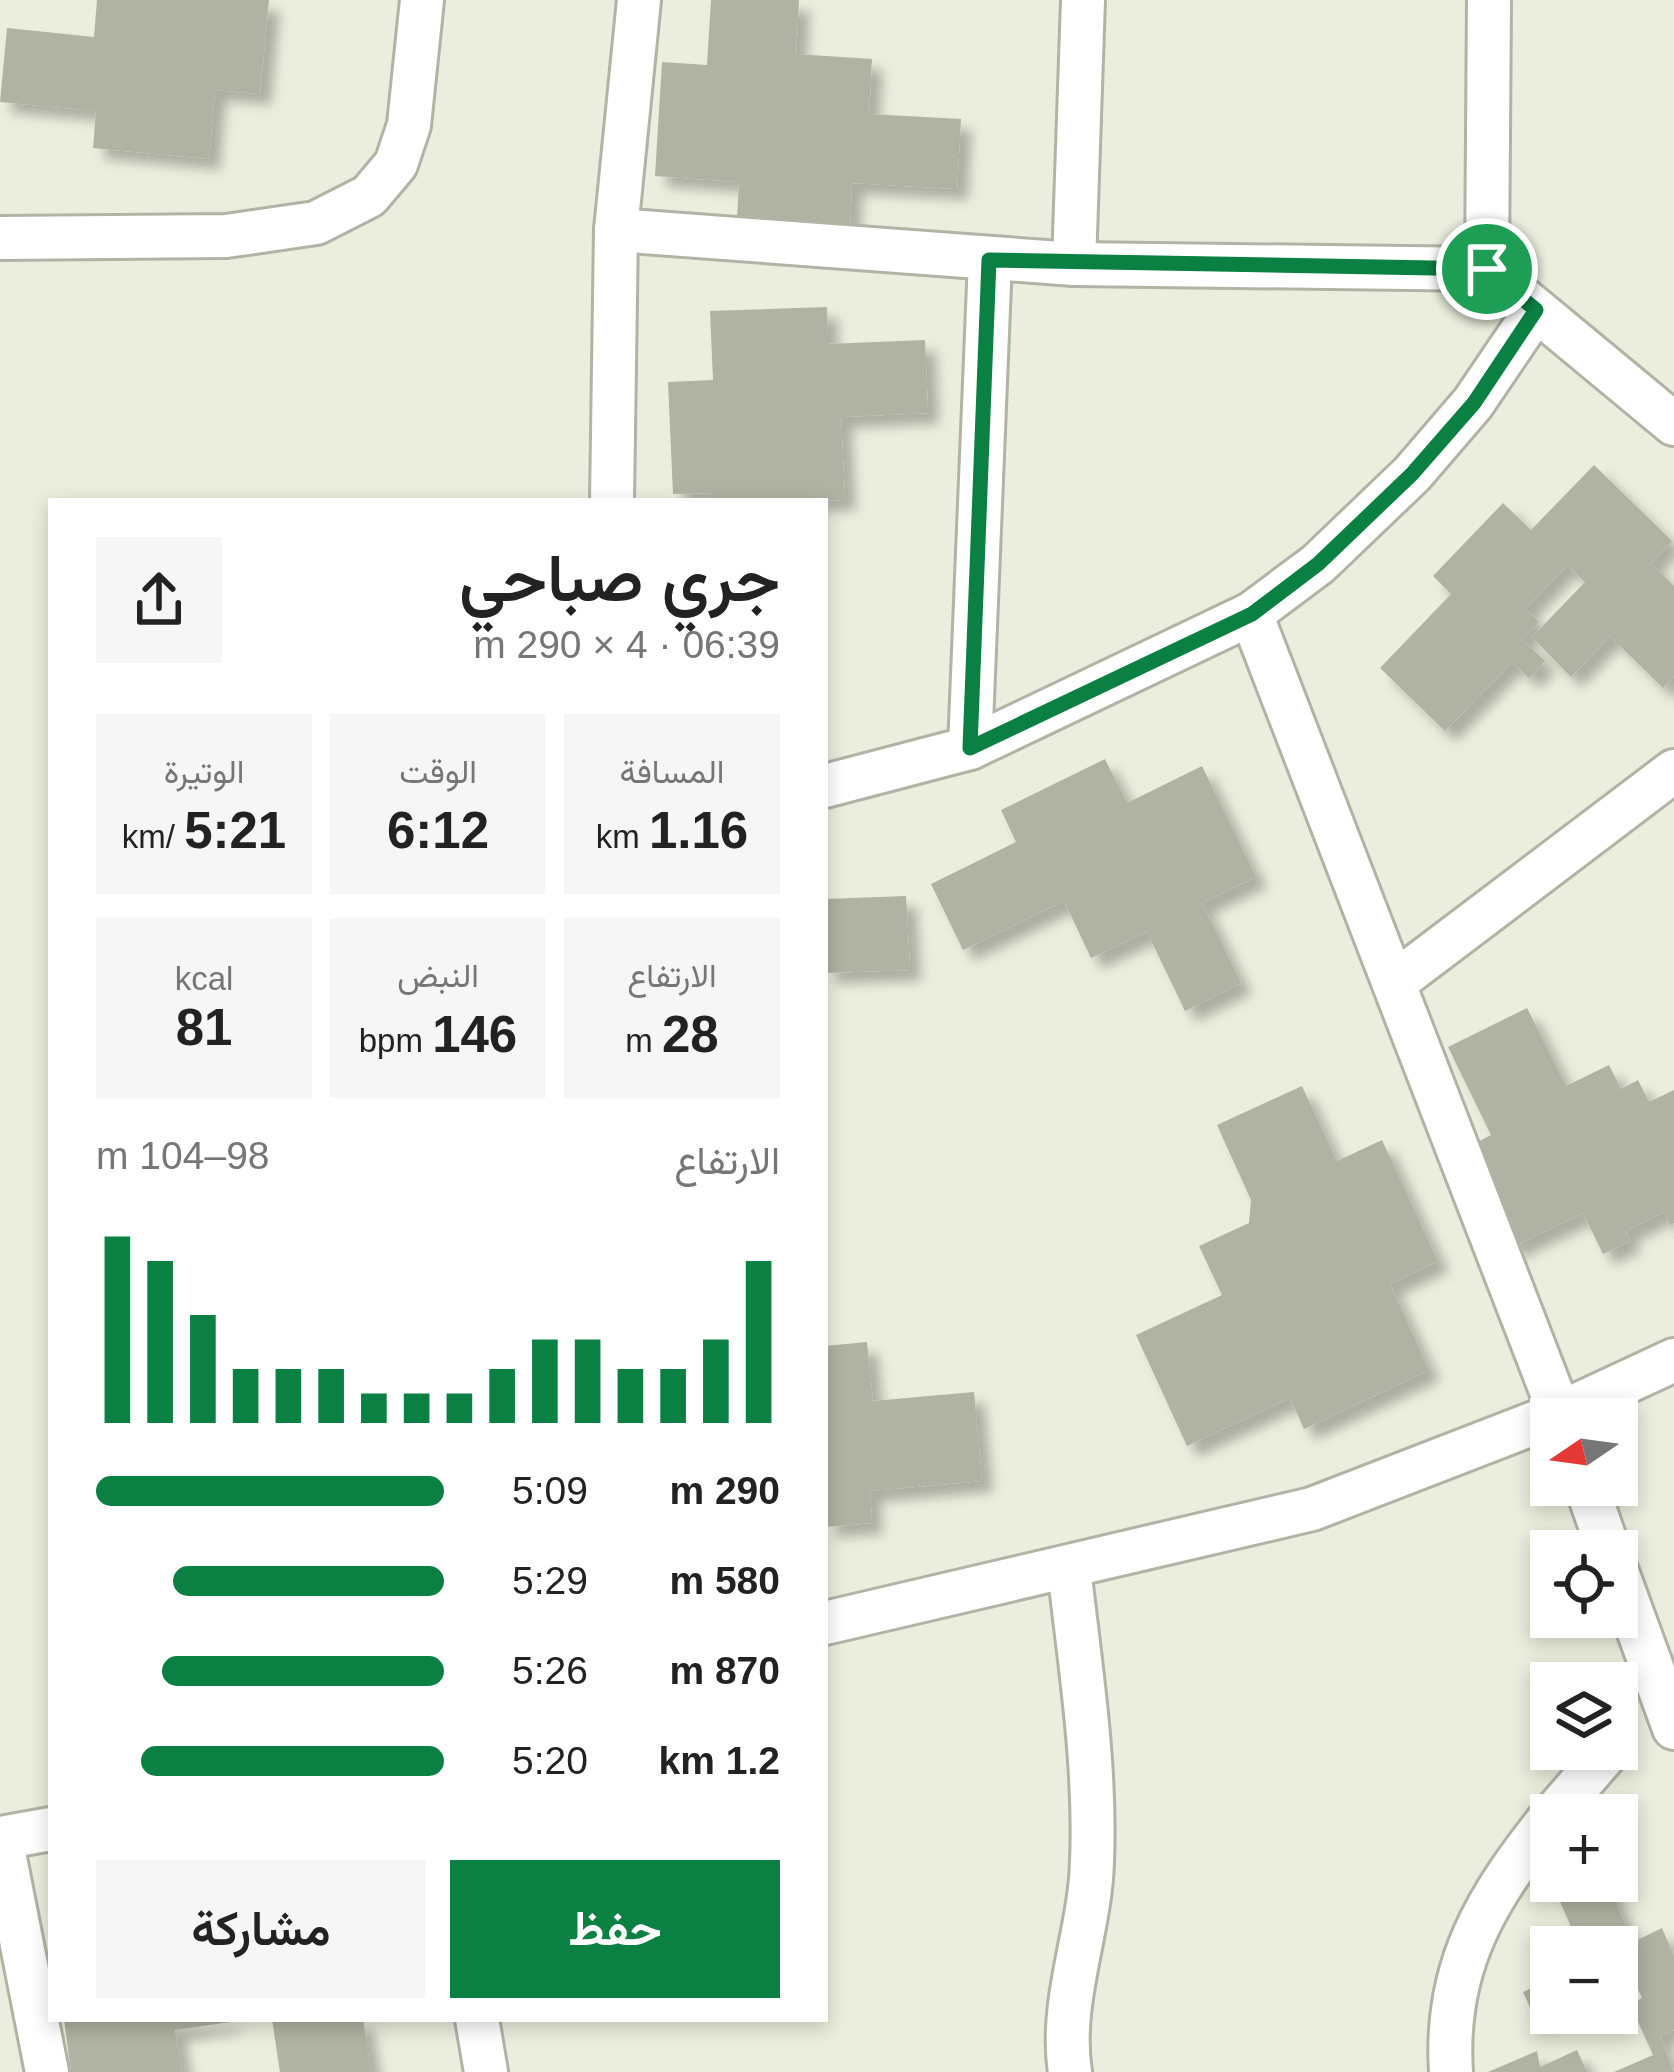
<!DOCTYPE html>
<html lang="ar">
<head>
<meta charset="utf-8">
<style>
  :root { --surface:#fff; --page:#f6f6f6; --text:#222; --muted:#767676; --accent:#0b8043 }
  body { margin:0; font-family:Arial,Vazirmatn,sans-serif; background:var(--page); color:var(--text); direction:rtl; height:100vh; display:flex; flex-direction:column; font-size:45px; white-space:nowrap }
  * { box-sizing:border-box; margin:0 }
  p { font-size:39px; color:var(--muted) }
  .icon { flex:none; width:66px; height:66px; fill:none; stroke:currentColor; stroke-width:2; stroke-linecap:round; stroke-linejoin:round }
  .map { position:relative; flex:1; overflow:hidden; direction:ltr }
  .panel { position:absolute; left:48px; top:498px; width:780px; height:1524px; display:flex; flex-direction:column; background:var(--surface); border-radius:0px; box-shadow:0 6px 18px #0003; direction:rtl }
  .panel>* { flex:none }
  .needle { width:78px; rotate:257deg }
  .fabs { position:absolute; left:1530px; top:1398px; display:grid; gap:24px }
  .fabs a { display:grid; place-items:center; width:108px; height:108px; border-radius:0px; background:var(--surface); box-shadow:0 6px 18px #0003; font-size:60px }
  .pin { position:absolute; display:grid; place-items:center; width:102px; height:102px; color:#fff; margin:-51px; border:6px solid #fff; border-radius:50%; box-shadow:0 3px 12px #0007 }
  .round { display:grid; place-items:center; flex:none; width:126px; height:126px; border-radius:0px; background:var(--page) }
  .overview { display:flex; align-items:center; justify-content:space-between; height:204px; padding:0 48px }
  h1 { font-size:66px; font-weight:600; line-height:90px }
  .stats { display:grid; grid-template-columns:repeat(3,1fr); gap:18px; height:204px; padding:12px 48px }
  .stats div { display:grid; align-content:center; border-radius:0px; background:var(--page); text-align:center }
  .stats b { font-size:51px; font-weight:600 }
  .stats small { font-size:33px; font-weight:400 }
  .stats p { font-size:33px }
  .chart { height:336px; padding:24px 48px }
  .chart p { display:flex; justify-content:space-between }
  .chart svg { width:100%; height:216px; margin-top:12px; stroke:var(--accent); stroke-width:6 }
  .cta { display:flex; gap:24px; margin-top:auto; padding:24px 48px }
  .cta a { flex:1; height:138px; border-radius:0px; background:var(--accent); color:#fff; font-size:48px; font-weight:600; line-height:138px; text-align:center }
  .cta a+a { background:var(--page); color:var(--text) }
  ul { padding:0 48px; list-style:none; font-size:39px }
  li { display:grid; grid-template-columns:192px 144px 1fr; align-items:center; height:90px }
  li i { height:30px; border-radius:15px; background:var(--accent) }
  .map>svg:first-child { display:block }
</style>
</head>
<body>
<div class="map">
<svg width="1674" height="2072" viewBox="0 0 1674 2072">
  <defs>
    <filter id="shadow"><feDropShadow dx="11" dy="11" stdDeviation="6" flood-color="#0004"/></filter>
  </defs>
  <rect width="100%" height="100%" fill="#ebeede"/>
  <g fill="#b0b2a3" filter="url(#shadow)">
    <polygon points="97,0 269,0 260,94 215,90 209,159 93,148 96,111 0,102 7,28 94,37"/>
    <polygon points="711,0 799,0 796,54 872,59 869,114 961,119 957,189 852,183 850,225 737,218 739,182 655,176 662,62 707,65"/>
    <polygon points="827,307 828,344 925,340 928,413 841,417 845,500 713,501 713,493 673,494 668,382 713,380 710,311"/>
    <polygon points="1594,465 1672,541 1651,563 1674,586 1674,676 1663,688 1610,636 1571,677 1532,637 1585,582 1567,565 1525,609 1539,622 1522,639 1545,661 1529,678 1512,662 1445,731 1380,668 1451,594 1433,576 1503,503 1531,530"/>
    <polygon points="1105,759 1127,803 1202,766 1256,877 1202,903 1241,983 1185,1011 1147,932 1091,958 1064,901 963,950 931,884 1016,842 1001,810"/>
    <polygon points="906,896 910,970 825,973 825,899"/>
    <polygon points="1527,1008 1566,1086 1609,1065 1621,1089 1638,1080 1649,1102 1674,1090 1674,1223 1670,1225 1664,1212 1626,1231 1630,1241 1603,1254 1583,1213 1510,1248 1462,1150 1491,1135 1448,1047"/>
    <polygon points="1302,1086 1337,1161 1382,1140 1438,1261 1390,1284 1429,1370 1304,1429 1290,1398 1187,1446 1136,1335 1222,1295 1199,1246 1249,1223 1251,1200 1217,1125"/>
    <polygon points="867,1342 873,1401 974,1392 982,1481 870,1491 872,1523 825,1527 825,1346"/>
    <polygon points="1551,1881 1606,1881 1633,1942 1662,1928 1674,1956 1674,2030 1660,2036 1674,2072 1614,2072 1653,2055 1630,2004 1642,1998 1621,1952 1617,1954 1617,1947 1580,1947"/>
    <polygon points="1551,1979 1546,1986 1551,2014 1536,2021 1523,1992"/>
    <polygon points="64,2019 231,2019 231,2022 175,2030 182,2072 71,2072"/>
    <polygon points="272,2019 363,2019 371,2072 280,2072"/>
    <polygon points="1577,2050 1587,2072 1488,2072 1537,2051 1540,2067"/>
  </g>
  <g fill="none" stroke-linecap="round" stroke-linejoin="round">
    <g stroke="#b1b3a5" stroke-width="48">
      <g id="minor">
        <polyline points="616,230 1074,264 1487,269 1674,424"/>
        <polyline points="0,238 226,236 316,223 369,196 396,164 409,125 422,0"/>
        <polyline points="1074,264 1083,0"/>
        <polyline points="1487,269 1489,0"/>
        <polyline points="612,501 616,230 639,0"/>
        <polyline points="1251,614 1562,1419"/>
        <polyline points="970,748 990,260"/>
        <polyline points="825,786 970,748 1251,614 1318,564 1412,474 1473,403 1536,310"/>
        <polyline points="1394,983 1674,771"/>
        <polyline points="1586,1485 1609,1551"/>
        <path d="M1069,1568C1080,1665 1096,1764 1092,1862C1090,1932 1059,2002 1070,2072"/>
        <polyline points="1617,1572 1674,1728"/>
        <polyline points="825,1623 1312,1509 1560,1413 1674,1360"/>
        <polyline points="1553,1815 1610,1749"/>
        <polyline points="0,1838 51,1829"/>
        <polyline points="1,1838 47,2072"/>
        <polyline points="477,2019 486,2072"/>
        <path d="M1451,2072C1444,1966 1487,1897 1551,1817"/>
      </g>
    </g>
    <use href="#minor" stroke="#fff" stroke-width="42"/>
  </g>
  <g fill="none" stroke-linecap="round" stroke-linejoin="round">
    <g stroke="#fff" stroke-width="24">
      <polygon id="route" points="989,260 1487,269 1536,310 1474,403 1412,474 1318,564 1252,614 970,748"/>
    </g>
    <use href="#route" stroke="#0b8043" stroke-width="15"/>
  </g>
</svg>
<div class="fabs">
<a><svg class="needle" viewBox="-14 -14 28 28"><path d="M0-13l5 13h-10z" fill="#e53935"/><path d="M0 13l5-13h-10z" fill="#767676"/></svg></a>
<a><svg class="icon" aria-label="locate" viewBox="0 0 24 24"><circle cx="12" cy="12" r="6"/><path d="M12 2v4M12 18v4M2 12h4M18 12h4"/></svg></a>
<a><svg class="icon" aria-label="layers" viewBox="0 0 24 24"><path d="M12 4l9 5-9 5-9-5zM3 14l9 5 9-5"/></svg></a>
<a>+</a>
<a>−</a>
</div>
<div class="pin" style="left:1487px;top:269px;background:#1e9e55"><svg class="icon" aria-label="arrive" viewBox="0 0 24 24"><path d="M6 21V4h12l-3 4 3 4H6"/></svg></div>
<section class="panel">
<div class="overview"><div><h1>جري صباحي</h1><p>06:39 · 4 × 290 m</p></div><a class="round"><svg class="icon" aria-label="share" viewBox="0 0 24 24"><path d="M12 15V3M7 8l5-5 5 5M5 13v7h14v-7"/></svg></a></div>
<div class="stats">
<div><p>المسافة</p><b>1.16<small> km</small></b></div>
<div><p>الوقت</p><b>6:12</b></div>
<div><p>الوتيرة</p><b>5:21<small> /km</small></b></div>
</div>
<div class="stats">
<div><p>الارتفاع</p><b>28<small> m</small></b></div>
<div><p>النبض</p><b>146<small> bpm</small></b></div>
<div><p>kcal</p><b>81</b></div>
</div>
<div class="chart"><p><span>الارتفاع</span>98–104 m</p>
<svg viewBox="0 0 160 44" preserveAspectRatio="none"><path d="M5 44V6M15 44V11M25 44V22M35 44V33M45 44V33M55 44V33M65 44V38M75 44V38M85 44V38M95 44V33M105 44V27M115 44V27M125 44V33M135 44V33M145 44V27M155 44V11"/></svg>
</div>
<ul>
<li><b>290 m</b>5:09<i style="width:100%"></i></li>
<li><b>580 m</b>5:29<i style="width:78%"></i></li>
<li><b>870 m</b>5:26<i style="width:81%"></i></li>
<li><b>1.2 km</b>5:20<i style="width:87%"></i></li>
</ul>
<div class="cta"><a>حفظ</a><a>مشاركة</a></div>
</section>
</div>
</body>
</html>
